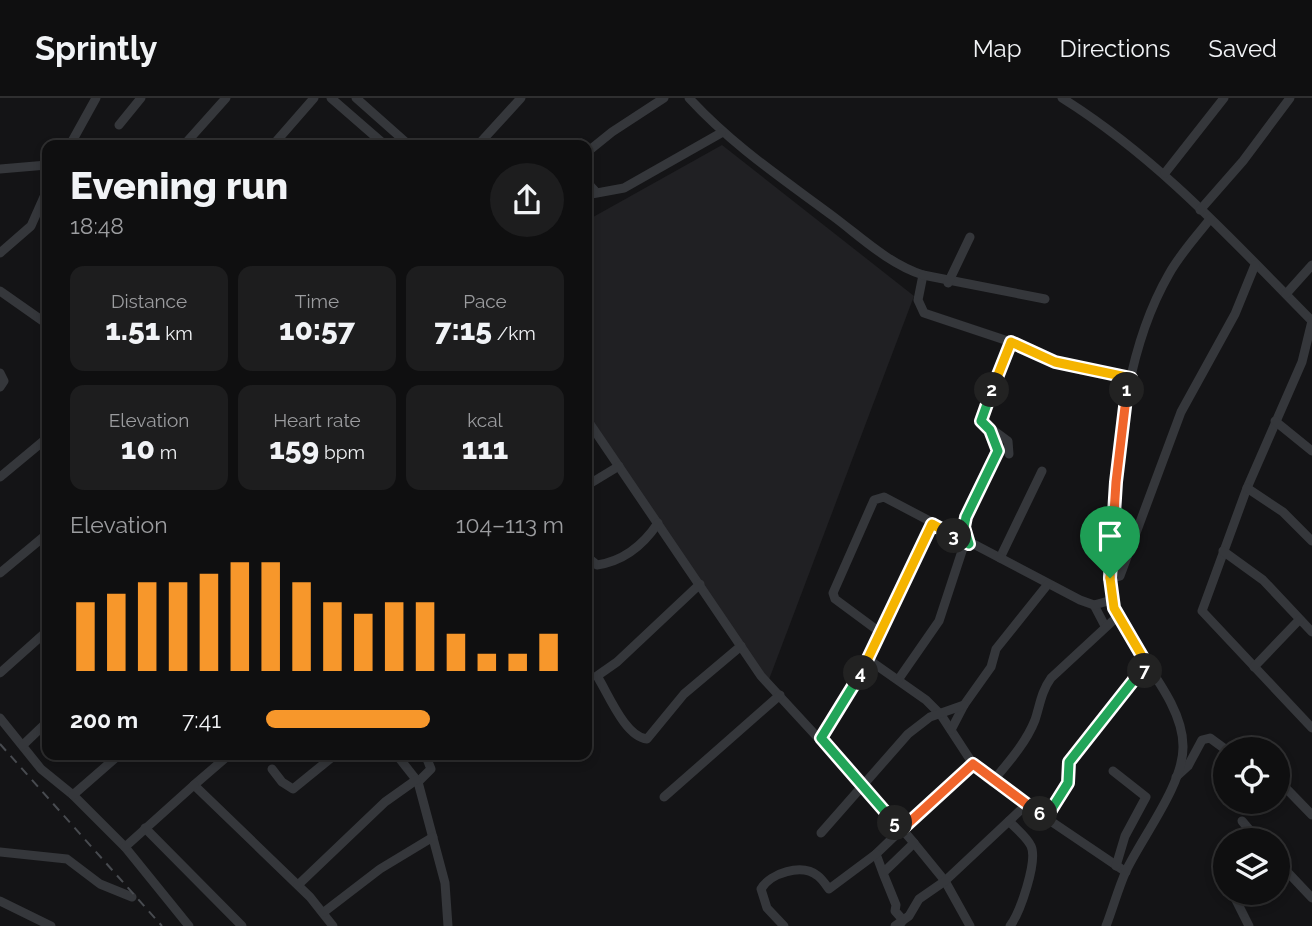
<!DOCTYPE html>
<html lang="en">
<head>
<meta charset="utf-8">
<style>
  :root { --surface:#0f0f10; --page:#1d1d1e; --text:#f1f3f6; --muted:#9b9c9f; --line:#2f2f30; --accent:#f7972b }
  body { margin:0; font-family:Raleway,sans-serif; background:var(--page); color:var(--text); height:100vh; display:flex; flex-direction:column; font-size:26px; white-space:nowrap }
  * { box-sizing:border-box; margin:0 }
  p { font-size:23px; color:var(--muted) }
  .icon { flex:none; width:38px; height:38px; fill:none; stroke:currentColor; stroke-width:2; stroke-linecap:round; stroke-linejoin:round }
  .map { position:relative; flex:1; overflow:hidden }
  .panel { position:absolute; left:42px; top:42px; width:550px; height:620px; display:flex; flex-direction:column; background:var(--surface); border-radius:14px; box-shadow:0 4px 10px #0003,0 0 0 2px var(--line) }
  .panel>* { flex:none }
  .fabs { position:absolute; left:1213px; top:639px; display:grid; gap:14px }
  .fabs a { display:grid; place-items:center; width:77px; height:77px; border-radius:50%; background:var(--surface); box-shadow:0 4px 10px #0003,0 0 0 2px var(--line); font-size:35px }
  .pin { position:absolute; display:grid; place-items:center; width:60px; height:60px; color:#fff; margin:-72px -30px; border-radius:50% 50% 50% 0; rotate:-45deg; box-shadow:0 0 7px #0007 }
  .pin .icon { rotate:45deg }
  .km { position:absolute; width:35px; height:35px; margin:-18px; border-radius:50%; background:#222; color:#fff; font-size:19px; line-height:35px; text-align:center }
  .round { display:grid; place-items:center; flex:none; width:74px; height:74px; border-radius:37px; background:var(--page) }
  .head { display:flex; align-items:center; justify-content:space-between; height:119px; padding:0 28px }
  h1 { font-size:38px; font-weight:800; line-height:52px }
  .metrics { display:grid; grid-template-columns:repeat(3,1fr); gap:10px; height:119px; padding:7px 28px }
  .metrics div { display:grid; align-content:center; border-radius:14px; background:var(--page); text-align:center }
  .metrics b { font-size:30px; font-weight:800 }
  .metrics small { font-size:19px; font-weight:400 }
  .metrics p { font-size:19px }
  .chart { height:196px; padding:14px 28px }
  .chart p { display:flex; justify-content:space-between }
  .chart svg { width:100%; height:126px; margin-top:7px; stroke:var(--accent); stroke-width:6 }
  ul { padding:0 28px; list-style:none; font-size:23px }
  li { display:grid; grid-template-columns:112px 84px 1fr; align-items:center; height:52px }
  li i { height:18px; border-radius:9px; background:var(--accent) }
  header { display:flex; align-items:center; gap:42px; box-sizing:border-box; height:98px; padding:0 35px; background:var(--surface); border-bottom:2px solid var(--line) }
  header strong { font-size:33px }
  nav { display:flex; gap:38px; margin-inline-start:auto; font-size:24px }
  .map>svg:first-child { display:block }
</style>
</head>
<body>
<header>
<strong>Sprintly</strong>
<nav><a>Map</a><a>Directions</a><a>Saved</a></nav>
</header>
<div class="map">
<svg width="1312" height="828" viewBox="0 0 1312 828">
  <rect width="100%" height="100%" fill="#141416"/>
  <polygon fill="#202023" points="722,47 914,198 768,584 586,318 586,123"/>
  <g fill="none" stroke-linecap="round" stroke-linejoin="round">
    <g stroke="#35373b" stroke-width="9">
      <polyline points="331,0 385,47"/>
      <polyline points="356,0 409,47"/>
      <path d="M689,0C732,47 783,81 834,119C862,140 889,166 923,177L918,202L924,215L1011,244"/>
      <path d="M1062,0C1158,60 1233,143 1312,223"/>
      <polyline points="119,27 141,0"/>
      <polyline points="70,47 96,0"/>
      <polyline points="184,47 226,0"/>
      <polyline points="273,47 314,0"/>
      <polyline points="478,47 521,0"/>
      <polyline points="578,47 581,45"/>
      <polyline points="586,55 612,34 664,0"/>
      <polyline points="0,71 47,67"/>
      <polyline points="1165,75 1224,0"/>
      <polyline points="586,83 595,93"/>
      <polyline points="586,97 624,90 721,35"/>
      <polyline points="1200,112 1243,63 1290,0"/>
      <polyline points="0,155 31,128 47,92"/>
      <polyline points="923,177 1045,201"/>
      <polyline points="948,185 970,139"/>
      <polyline points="0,193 47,226"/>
      <polyline points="1286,196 1312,167"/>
      <polyline points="1312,223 1302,264 1247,390 1202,513 1312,630"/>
      <polyline points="0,275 4,283 0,289"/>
      <polyline points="586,320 761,578 902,731 973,666 987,680 1126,774"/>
      <polyline points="1275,323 1312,353"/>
      <polyline points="1009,356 1008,343 981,323 1011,244 1055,264 1131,280"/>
      <polyline points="0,379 47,340"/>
      <polyline points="586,388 619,368"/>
      <polyline points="1247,390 1283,414 1312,443"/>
      <polyline points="969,446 964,429 966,419 998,353 990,332"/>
      <polyline points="1223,453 1263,482 1312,534"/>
      <path d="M586,458L597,467C624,463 644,446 658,425"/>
      <polyline points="1000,460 1042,373"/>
      <polyline points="0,475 47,436"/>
      <polyline points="1110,480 1120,478 1181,314 1235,216 1255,167"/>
      <path d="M700,486L617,564L597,578C608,595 625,639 647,641L684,596L741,548"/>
      <polyline points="1094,507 1105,528"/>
      <polyline points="881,535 835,501 833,495 874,402 884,399 1080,502 1094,507 1112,502"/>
      <polyline points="869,562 926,602 941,617 973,666"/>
      <polyline points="1254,569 1299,522"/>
      <polyline points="0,575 47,533"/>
      <polyline points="898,582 939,523 965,444"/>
      <polyline points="0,620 41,671 73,697 125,749 189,828"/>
      <polyline points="951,632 964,607 991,569 996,551 1048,486"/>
      <polyline points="821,640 869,562 932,426"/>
      <polyline points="23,647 47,624"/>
      <polyline points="230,656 194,687 310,799 333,828"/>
      <polyline points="396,656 418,684"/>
      <polyline points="425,656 431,671 418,684 445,785 448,828"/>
      <polyline points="272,671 282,684 293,691 336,656"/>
      <polyline points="1113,673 1146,699 1125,738 1116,768"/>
      <polyline points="1176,679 1188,668 1202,642 1210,640 1225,651"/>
      <polyline points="1278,682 1312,717"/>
      <path d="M992,684C1008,665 1026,645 1035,622C1040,607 1041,594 1051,580L1118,518"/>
      <polyline points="73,697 120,656"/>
      <polyline points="664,699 780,597"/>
      <polyline points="1046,720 1068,685 1069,664 1133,583 1149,570"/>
      <path d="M1009,723C1016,731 1027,739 1031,748C1038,763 1020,815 1010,828"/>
      <polyline points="1242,723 1258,742"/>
      <polyline points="145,730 242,828"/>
      <polyline points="821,735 908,636 930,619 964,607"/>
      <polyline points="914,745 945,783 970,828"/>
      <polyline points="125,749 194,687"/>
      <polyline points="0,754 67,761 100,786 132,799"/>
      <polyline points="1278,764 1312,800"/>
      <polyline points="1218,766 1225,781"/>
      <polyline points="883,775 876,756 902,731 914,745 883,775 896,807 895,813 903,822 901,825"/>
      <polyline points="298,787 385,704 416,682"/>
      <polyline points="1232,794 1249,828"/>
      <polyline points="0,803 51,828"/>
      <polyline points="324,814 380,771 433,739"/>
      <path d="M784,828L767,810L761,791C770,775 802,765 818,778C822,781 826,787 829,791L876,756"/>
      <polyline points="895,828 909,818 919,801 945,783 1026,707"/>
      <path d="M1106,828C1113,810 1118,791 1126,773C1142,739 1184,686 1183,648C1183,600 1129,552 1113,507C1104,480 1111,445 1113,417C1120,335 1127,249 1169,176C1180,156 1196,139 1210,121"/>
    </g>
    <polyline stroke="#484b50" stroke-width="2" stroke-dasharray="9 7" stroke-linecap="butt" points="0,646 162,828"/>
  </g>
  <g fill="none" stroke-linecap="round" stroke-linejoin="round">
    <g stroke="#fff" stroke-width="14">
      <polyline id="split-1" points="1110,480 1116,384 1127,292"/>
    </g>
    <g stroke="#fff" stroke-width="14">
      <polyline id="split-2" points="992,292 1011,244 1055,264 1131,280 1127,292"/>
    </g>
    <g stroke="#fff" stroke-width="14">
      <polyline id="split-3" points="954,438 969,446 964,429 966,419 998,353 990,332 981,323 992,292"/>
    </g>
    <g stroke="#fff" stroke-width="14">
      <polyline id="split-4" points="861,575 932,426 954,438"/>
    </g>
    <g stroke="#fff" stroke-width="14">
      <polyline id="split-5" points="861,575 821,640 895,725"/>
    </g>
    <g stroke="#fff" stroke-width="14">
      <polyline id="split-6" points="895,725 902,731 973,666 1040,716"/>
    </g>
    <g stroke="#fff" stroke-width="14">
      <polyline id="split-7" points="1040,716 1046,720 1068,685 1069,664 1133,583 1145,573"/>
    </g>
    <g stroke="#fff" stroke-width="14">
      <polyline id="split-8" points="1110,480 1114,510 1149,570 1145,573"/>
    </g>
    <use href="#split-1" stroke="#f0652b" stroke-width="9"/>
    <use href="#split-2" stroke="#f5b400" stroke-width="9"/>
    <use href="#split-3" stroke="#22a559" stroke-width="9"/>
    <use href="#split-4" stroke="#f5b400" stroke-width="9"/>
    <use href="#split-5" stroke="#22a559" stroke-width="9"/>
    <use href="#split-6" stroke="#f0652b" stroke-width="9"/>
    <use href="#split-7" stroke="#22a559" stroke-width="9"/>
    <use href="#split-8" stroke="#f5b400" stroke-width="9"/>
  </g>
</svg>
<div class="fabs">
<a><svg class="icon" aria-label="locate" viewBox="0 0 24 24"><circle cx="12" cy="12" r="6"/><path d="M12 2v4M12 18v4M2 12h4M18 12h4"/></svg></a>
<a><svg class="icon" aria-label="layers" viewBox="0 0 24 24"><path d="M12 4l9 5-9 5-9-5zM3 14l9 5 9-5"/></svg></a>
</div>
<div class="pin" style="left:1110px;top:480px;background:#1e9e55"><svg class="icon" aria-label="arrive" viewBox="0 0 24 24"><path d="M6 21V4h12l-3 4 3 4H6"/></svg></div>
<b class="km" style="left:1127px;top:292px">1</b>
<b class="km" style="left:992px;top:292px">2</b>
<b class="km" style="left:954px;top:438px">3</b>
<b class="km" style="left:861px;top:575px">4</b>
<b class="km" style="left:895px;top:725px">5</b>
<b class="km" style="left:1040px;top:716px">6</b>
<b class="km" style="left:1145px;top:573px">7</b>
<section class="panel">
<div class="head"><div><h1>Evening run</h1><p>18:48</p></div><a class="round"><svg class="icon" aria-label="share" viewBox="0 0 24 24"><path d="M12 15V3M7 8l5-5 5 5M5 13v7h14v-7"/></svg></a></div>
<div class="metrics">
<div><p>Distance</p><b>1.51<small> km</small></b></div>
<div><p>Time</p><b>10:57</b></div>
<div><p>Pace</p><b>7:15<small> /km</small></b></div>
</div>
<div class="metrics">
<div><p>Elevation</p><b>10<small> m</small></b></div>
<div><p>Heart rate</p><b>159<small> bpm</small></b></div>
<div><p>kcal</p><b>111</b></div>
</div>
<div class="chart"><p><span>Elevation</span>104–113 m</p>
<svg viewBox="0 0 160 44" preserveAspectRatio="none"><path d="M5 44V20M15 44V17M25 44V13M35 44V13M45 44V10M55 44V6M65 44V6M75 44V13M85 44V20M95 44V24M105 44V20M115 44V20M125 44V31M135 44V38M145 44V38M155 44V31"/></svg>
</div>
<ul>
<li><b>200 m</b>7:41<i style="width:55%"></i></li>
</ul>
</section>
</div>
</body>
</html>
